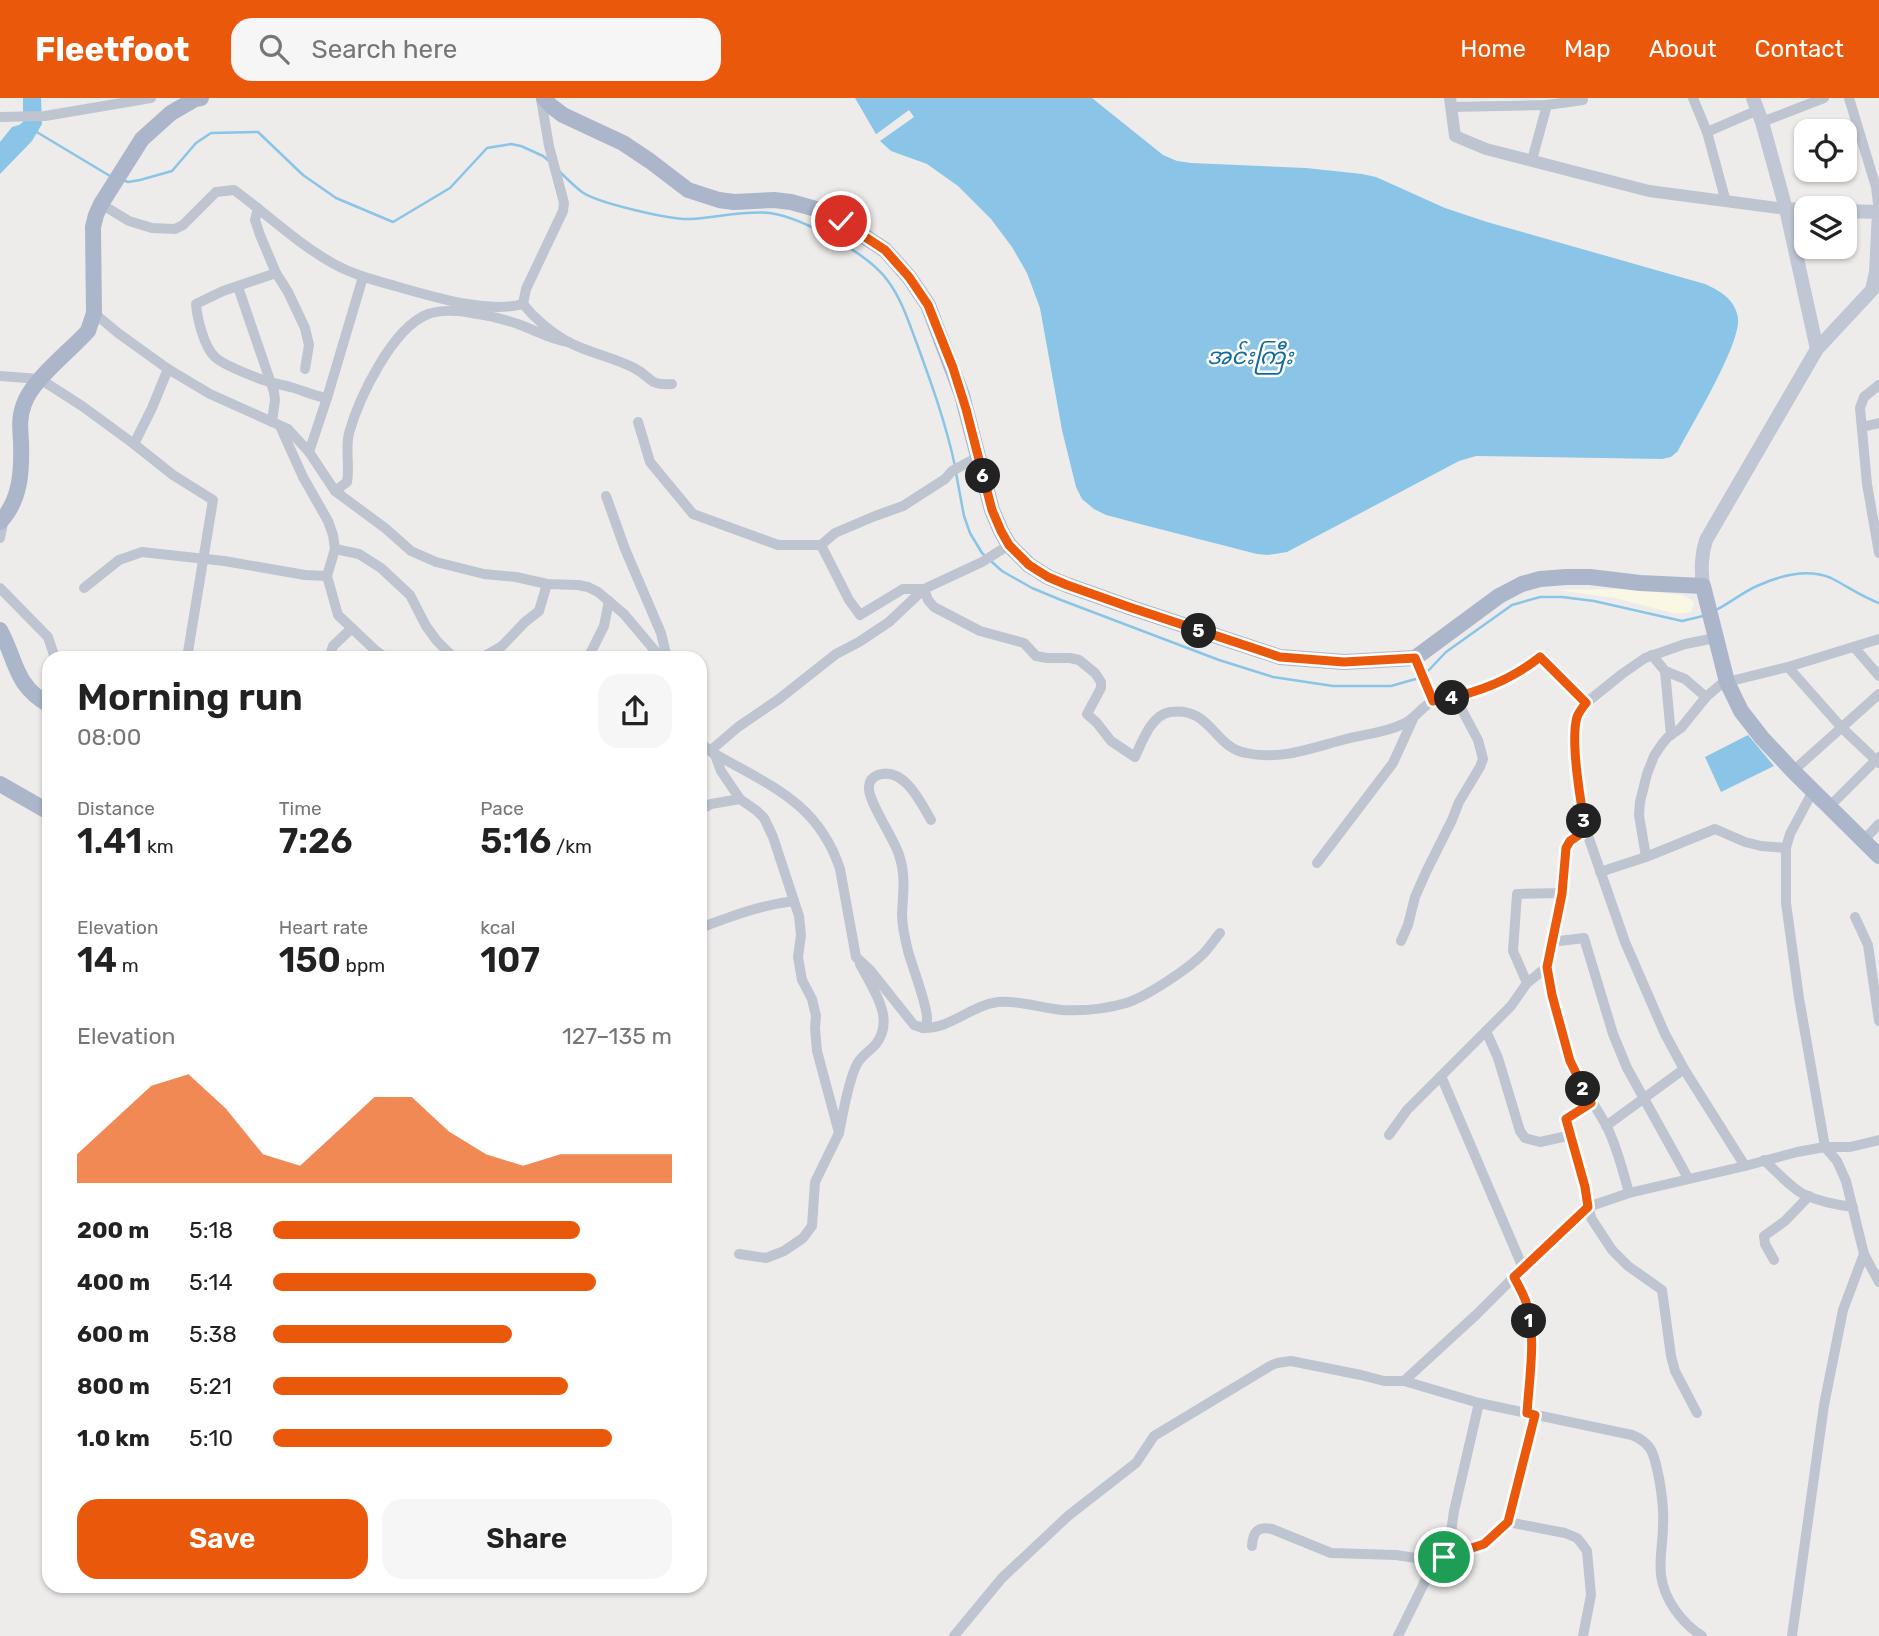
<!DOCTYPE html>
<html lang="en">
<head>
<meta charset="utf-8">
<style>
  :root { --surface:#fff; --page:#f6f6f6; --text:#222; --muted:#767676; --accent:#ea580c }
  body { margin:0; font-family:Rubik,"Noto Sans Myanmar",sans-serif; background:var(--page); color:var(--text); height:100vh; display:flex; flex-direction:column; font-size:26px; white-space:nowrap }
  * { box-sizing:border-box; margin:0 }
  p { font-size:23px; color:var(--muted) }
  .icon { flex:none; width:38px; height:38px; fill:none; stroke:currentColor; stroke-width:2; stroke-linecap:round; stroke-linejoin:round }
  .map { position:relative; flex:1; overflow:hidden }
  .drawer { position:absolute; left:42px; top:553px; width:665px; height:942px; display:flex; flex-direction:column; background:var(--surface); border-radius:21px; box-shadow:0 2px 5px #0004 }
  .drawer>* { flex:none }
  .fabs { position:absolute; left:1794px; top:21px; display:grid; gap:14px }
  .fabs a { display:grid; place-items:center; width:63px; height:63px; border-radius:14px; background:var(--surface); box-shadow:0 2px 5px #0004; font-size:35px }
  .pin { position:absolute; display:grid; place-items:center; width:60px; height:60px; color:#fff; margin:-30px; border:4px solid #fff; border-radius:50%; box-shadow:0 2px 7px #0007 }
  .km { position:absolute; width:35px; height:35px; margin:-18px; border-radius:50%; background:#222; color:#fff; font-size:19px; line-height:35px; text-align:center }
  .round { display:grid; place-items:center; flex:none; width:74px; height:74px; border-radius:21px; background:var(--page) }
  .head { display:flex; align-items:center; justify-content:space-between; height:119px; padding:0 35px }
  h1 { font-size:38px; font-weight:600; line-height:52px }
  .stats { display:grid; grid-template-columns:repeat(3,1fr); gap:10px; height:119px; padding:7px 35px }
  .stats div { display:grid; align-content:center }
  .stats b { font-size:35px; font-weight:600 }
  .stats small { font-size:19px; font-weight:400 }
  .stats p { font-size:19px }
  .chart { height:196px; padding:14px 35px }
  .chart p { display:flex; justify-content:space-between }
  .chart svg { width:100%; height:126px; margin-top:7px; fill:var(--accent); opacity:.7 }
  .action { display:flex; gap:14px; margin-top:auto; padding:14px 35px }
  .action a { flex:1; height:80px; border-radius:21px; background:var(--accent); color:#fff; font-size:28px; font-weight:600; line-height:80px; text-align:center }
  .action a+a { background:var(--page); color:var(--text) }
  ul { padding:0 35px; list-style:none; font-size:23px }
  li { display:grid; grid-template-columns:112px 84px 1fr; align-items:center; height:52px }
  li i { height:18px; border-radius:9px; background:var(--accent) }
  header { display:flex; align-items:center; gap:42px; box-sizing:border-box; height:98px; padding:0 35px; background:var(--accent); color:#fff }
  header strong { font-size:33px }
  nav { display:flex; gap:38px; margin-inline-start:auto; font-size:24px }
  .search { width:490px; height:63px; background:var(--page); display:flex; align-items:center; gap:18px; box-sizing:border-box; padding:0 24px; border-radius:21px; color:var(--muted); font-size:26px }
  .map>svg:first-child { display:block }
</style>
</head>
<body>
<header>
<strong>Fleetfoot</strong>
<div class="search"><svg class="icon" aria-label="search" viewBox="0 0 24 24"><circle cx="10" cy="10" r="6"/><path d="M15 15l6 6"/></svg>Search here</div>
<nav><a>Home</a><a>Map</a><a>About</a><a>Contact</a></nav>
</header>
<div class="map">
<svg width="1879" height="1538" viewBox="0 0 1879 1538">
  <rect width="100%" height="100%" fill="#eeeceb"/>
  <polygon fill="#faf7e4" points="1627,491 1683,497 1694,504 1691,514 1677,516 1615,500 1558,492"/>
  <g fill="#8ac4e6">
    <polygon points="23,0 41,0 42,26 32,43 0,76 0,44 12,29 19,27 23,24"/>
    <path d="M855,0H1092L1163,57L1177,63L1191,65L1306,70L1362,76L1376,79L1445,110L1487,124L1705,186C1720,193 1735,201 1738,220C1741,246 1692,326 1678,353L1671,359L1662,361L1476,358L1459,363L1287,454L1268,457L1257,456L1140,426L1106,417L1094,411L1082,401L1076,389L1062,332L1040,210L1027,175L1012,149L991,121L958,88L927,66L891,53L880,43Z"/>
    <polygon points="1748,637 1774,668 1721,694 1705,659"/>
  </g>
  <polygon fill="#eeeceb" points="909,12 914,19 880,43 875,37"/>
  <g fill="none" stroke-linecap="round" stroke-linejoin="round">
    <g stroke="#8ac4e6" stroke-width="2.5">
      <polyline points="35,33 110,78"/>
      <path d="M559,73C566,80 574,88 582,94C597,105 671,122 690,121C716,120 744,112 770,115C803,120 869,156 888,183C902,202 909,225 917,246C932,287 946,326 955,368"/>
      <polyline points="123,82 128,84 140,82 172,73 196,45 211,35 258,34 303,77 336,100 393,124 450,90 487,50 511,46 521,48 543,58 549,63"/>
      <polyline points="956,375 964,418 970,435 982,455 1002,473 1032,490 1061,502 1219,562 1273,579 1333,588 1391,588 1405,584 1416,581 1427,574 1446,554 1512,507 1540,499 1562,499 1594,503 1682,523 1703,518"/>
      <path d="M1716,512C1730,505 1743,494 1757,488C1779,478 1808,470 1831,480C1847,488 1862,499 1879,505"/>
    </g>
    <g stroke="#bfc5d0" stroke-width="10">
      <polyline points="1693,0 1707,34 1726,104"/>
      <polyline points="1849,0 1876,89 1879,114"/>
      <polyline points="1451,9 1547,7"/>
      <polyline points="0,19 45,18 151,0"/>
      <polyline points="1762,24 1824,0"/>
      <polyline points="1707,34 1758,12"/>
      <polyline points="1532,62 1547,7 1583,2"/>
      <path d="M101,106L129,123L152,130L175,131L183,127L216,94L234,92C267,116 298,146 334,166C354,177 374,182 395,188C431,198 486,216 523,206"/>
      <polyline points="258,110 255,122 260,137 276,175 288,194 305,230 309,247 305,271"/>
      <path d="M276,175L223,193L196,206C197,220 204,248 214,258C222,267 261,282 274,285C279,287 285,287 290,289C303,292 313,298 327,300"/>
      <polyline points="238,189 274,294 275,302 272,324"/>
      <polyline points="523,206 526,191 563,113 564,105 549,48 541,1"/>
      <path d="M523,206C535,221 551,234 568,244C589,255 613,259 634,270C652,279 648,288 672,286"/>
      <polyline points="94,215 118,235 168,271 210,296 288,331 309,354 335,393 385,430 411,453 436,464 484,476 516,479 547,486 578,487 588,489 598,494 624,516 661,560"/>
      <polyline points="0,278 40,281 82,308 134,346 173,377 213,402 187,560"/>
      <polyline points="1879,287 1864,299 1860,310 1867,386 1879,455"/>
      <polyline points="638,324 650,364 693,416 778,447 821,447"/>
      <polyline points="280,328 303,379 328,423 333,437 335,451 327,478 338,517 375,552 386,560"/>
      <polyline points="1862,329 1879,325"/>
      <polyline points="134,346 152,310 168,271"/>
      <polyline points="309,354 327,300 363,179"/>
      <path d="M978,359L952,373L945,381L903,408L875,418L835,435L821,447L849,502L860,517L903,491H924L928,502L934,509L980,533L1024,545L1036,558L1047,560H1070L1079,562L1095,575L1101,584V590L1087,616L1097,625L1111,643L1135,659C1142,644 1151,617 1170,614C1211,608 1213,649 1246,655C1281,663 1314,649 1346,641C1365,636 1385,635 1403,626C1415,621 1421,609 1433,603C1440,599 1451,601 1459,599C1488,590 1517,577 1540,559L1586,605"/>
      <path d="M335,393L347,384C350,368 345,351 349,335C359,300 392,230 428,216C440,212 458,212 471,215C487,217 503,221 518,226C535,232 551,242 569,244"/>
      <polyline points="606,398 625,451 661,535 667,560"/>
      <polyline points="0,440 4,420"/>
      <polyline points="335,451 359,456 381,470 410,497 426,528 437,543 454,560"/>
      <polyline points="0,490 48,539 55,560"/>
      <polyline points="84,490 119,462 142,454 224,463 305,477 327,478"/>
      <polyline points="1715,540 1685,546 1645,560 1622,576 1586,605 1580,613 1577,620 1575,654 1586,732 1625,844 1665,936 1684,971 1745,1068"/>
      <polyline points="1854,549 1879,578"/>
      <polyline points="1652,557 1665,573 1685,581 1706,599"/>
      <polyline points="329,560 333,548 352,530"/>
      <polyline points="481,560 502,548 525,524 539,513 547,486"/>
      <polyline points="588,560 604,528 609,503"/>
      <polyline points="1415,560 1433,603"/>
      <polyline points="1788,569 1842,630 1879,665"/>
      <polyline points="1665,573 1671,637"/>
      <path d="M700,644L710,653C767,687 817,702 840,771L856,859L871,873L910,922L914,927L923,930C926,926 927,926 927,921C928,909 912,868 908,853C905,841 902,828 902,816C903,796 906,777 899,757C894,740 867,702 869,689C869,683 873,679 878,677C904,668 921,705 931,722"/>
      <polyline points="710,653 738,629 779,601 836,556 859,544 889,524 924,491 982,464 1009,447"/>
      <polyline points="1793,673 1879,596"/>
      <path d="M740,701L757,713L764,720L773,739L799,818L801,837L798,859L802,882L812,901L816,918L815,930L817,953L839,1035C843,1016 848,983 857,966C861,958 870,953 876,946C896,920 872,890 860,866"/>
      <polyline points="1829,709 1879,659"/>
      <polyline points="700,712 711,706 740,701 721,673 715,657"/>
      <polyline points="1863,743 1879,726"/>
      <polyline points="1646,759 1715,731 1745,744 1761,748 1786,750"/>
      <polyline points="1317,765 1393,665 1413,621"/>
      <polyline points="1600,774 1646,759 1639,717 1640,704 1647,676 1654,658 1662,646 1668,639 1681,630 1706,599 1720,587 1727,584 1788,569 1879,541"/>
      <polyline points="1855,819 1868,847 1879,923"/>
      <path d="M700,830C732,818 761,807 794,803"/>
      <polyline points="1401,843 1408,827 1415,799 1426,774 1452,722 1459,704 1480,669 1483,661 1478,642 1455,599"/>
      <polyline points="1551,844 1584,840 1613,936 1627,970 1688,1080"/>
      <path d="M1547,869C1553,900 1559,933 1570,963C1579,987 1595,1006 1607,1029C1617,1049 1623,1073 1629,1095"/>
      <polyline points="1527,885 1513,853 1517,796 1562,795"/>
      <path d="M923,930C951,931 971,907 998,904C1019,902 1041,910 1062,912C1082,913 1106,911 1126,905C1146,899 1188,871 1203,856C1209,850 1214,842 1220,835"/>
      <polyline points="1486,933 1498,960 1520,1033 1525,1040 1540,1044 1572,1037"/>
      <polyline points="1441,978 1523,1170"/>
      <polyline points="1591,1005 1566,1021 1585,1089 1591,1120 1612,1152 1628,1168 1662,1192 1671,1258 1675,1273 1697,1315"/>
      <polyline points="1606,1028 1684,971"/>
      <polyline points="1389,1037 1407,1012 1511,908 1527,885 1547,869 1562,795 1566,750 1570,743 1586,732"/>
      <path d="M1764,1062C1776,1073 1789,1088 1803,1096C1818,1103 1837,1107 1853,1109"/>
      <polyline points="739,1156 766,1160 784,1153 803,1140 812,1128 815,1084 839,1035"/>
      <polyline points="1864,1156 1879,1184"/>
      <polyline points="1774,1162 1765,1146 1764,1138 1785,1123 1809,1098"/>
      <path d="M1514,1179C1518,1187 1523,1195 1526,1204C1537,1234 1529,1283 1527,1315"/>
      <polyline points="1404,1283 1477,1216 1523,1170 1588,1109 1629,1095 1745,1068 1797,1054 1825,1049 1850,1049 1879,1042"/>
      <polyline points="1508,1424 1565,1435 1577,1440 1582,1446 1587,1453 1591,1497 1583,1538"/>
      <path d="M1252,1448C1253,1434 1257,1428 1272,1431L1331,1455L1396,1457L1435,1463L1448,1456L1484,1446L1508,1424L1535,1317"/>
      <polyline points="1448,1456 1454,1413 1479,1305"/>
      <path d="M954,1538L1002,1480L1068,1418L1136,1365L1154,1338L1270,1268L1277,1265L1291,1263L1361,1277L1384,1283H1404L1479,1305L1632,1337C1654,1346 1654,1358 1659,1380C1662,1396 1664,1411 1663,1428C1663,1444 1659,1461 1661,1477C1664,1502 1682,1525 1702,1538"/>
      <polyline points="1398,1538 1435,1463"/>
      <polyline points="1792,1538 1824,1307 1843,1212 1864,1156 1846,1083 1837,1063 1825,1049 1799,900 1786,805 1786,750 1790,736 1813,693"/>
    </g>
    <polyline stroke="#bfc5d0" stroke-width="12" points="1450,0 1455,38 1486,51 1649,93 1786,111"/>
    <g stroke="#bfc6d4" stroke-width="14">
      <polyline points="1753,0 1762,24 1786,111 1817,251"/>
      <polyline points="1786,111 1806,112"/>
      <path d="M1703,488C1701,471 1701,458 1706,442L1817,251L1872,192L1876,174L1879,114L1844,113"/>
    </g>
    <g stroke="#acb6ca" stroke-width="16">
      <polyline points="544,0 551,8 563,17 623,45 650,63 688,92 719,102 734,104 774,102 791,104 816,111 841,123 885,152 909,179 928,207 962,297 992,412 1001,433 1009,447 1029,467 1048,479 1067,487 1129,509 1280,559 1344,564 1415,560 1499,498 1522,486 1540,481 1566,479 1590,479 1640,485 1703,488 1727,584 1741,613 1762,640 1793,673 1879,758"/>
      <path d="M0,424C21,402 22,372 21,343C20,330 19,318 24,306C32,282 70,253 88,233L94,215L93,129L96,117L101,106L142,41L171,15L195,1L201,0"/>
      <path d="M0,532C17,563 14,587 49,607"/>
      <polyline points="0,686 49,714"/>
    </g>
  </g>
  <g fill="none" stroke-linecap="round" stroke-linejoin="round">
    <g stroke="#fff" stroke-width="14">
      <path id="route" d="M841,123L885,152L909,179L928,207L953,270L966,311L992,412L1001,433L1009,447L1029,467L1048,479L1067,487L1129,509L1280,559L1344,564L1415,560L1433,603C1472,597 1510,583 1540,559L1586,605C1582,610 1579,614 1577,619C1570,643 1581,707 1586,732L1570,743L1566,750L1562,796L1547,869L1552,897L1570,963L1591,1005L1566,1021L1585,1089L1588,1109L1514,1179C1518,1187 1523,1195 1526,1204C1537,1234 1529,1283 1527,1315L1535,1317L1508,1424L1484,1446L1444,1459"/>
    </g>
    <use href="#route" stroke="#ea580c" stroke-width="9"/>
  </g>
  <g text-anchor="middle" stroke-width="5" stroke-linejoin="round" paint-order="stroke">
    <g font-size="23" font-style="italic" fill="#136a9c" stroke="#fff">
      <text x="1250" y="266">အင်းကြီး</text>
    </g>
  </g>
</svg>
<div class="fabs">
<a><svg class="icon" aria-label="locate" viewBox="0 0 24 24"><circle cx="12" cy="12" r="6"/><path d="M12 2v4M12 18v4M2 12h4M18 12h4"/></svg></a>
<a><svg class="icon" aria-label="layers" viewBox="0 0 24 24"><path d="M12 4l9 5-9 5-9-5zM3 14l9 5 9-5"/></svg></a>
</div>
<div class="pin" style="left:1444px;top:1459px;background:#1e9e55"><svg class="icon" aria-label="arrive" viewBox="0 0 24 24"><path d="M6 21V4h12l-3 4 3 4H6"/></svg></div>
<div class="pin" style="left:841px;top:123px;background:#d93025"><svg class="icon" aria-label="check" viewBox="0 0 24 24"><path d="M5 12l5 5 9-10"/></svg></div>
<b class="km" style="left:1529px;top:1223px">1</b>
<b class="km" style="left:1583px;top:991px">2</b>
<b class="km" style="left:1584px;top:723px">3</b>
<b class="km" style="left:1452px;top:600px">4</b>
<b class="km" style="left:1199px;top:533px">5</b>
<b class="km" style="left:983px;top:378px">6</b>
<section class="drawer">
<div class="head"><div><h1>Morning run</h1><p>08:00</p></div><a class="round"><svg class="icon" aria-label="share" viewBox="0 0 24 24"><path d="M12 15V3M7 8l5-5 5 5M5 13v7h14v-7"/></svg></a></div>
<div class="stats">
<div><p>Distance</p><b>1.41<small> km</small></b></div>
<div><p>Time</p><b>7:26</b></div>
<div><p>Pace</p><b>5:16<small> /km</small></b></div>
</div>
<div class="stats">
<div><p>Elevation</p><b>14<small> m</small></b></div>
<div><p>Heart rate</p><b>150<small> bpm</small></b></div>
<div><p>kcal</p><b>107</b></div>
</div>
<div class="chart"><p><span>Elevation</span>127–135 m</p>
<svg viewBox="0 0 160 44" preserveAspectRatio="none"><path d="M0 44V34L10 22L20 10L30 6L40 18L50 34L60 38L70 26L80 14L90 14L100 26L110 34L120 38L130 34L140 34L150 34L160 34V44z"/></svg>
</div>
<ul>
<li><b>200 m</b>5:18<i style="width:77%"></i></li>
<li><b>400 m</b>5:14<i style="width:81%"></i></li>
<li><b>600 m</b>5:38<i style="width:60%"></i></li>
<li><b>800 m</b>5:21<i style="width:74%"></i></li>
<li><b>1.0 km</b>5:10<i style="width:85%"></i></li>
</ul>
<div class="action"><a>Save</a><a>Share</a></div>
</section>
</div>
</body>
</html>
